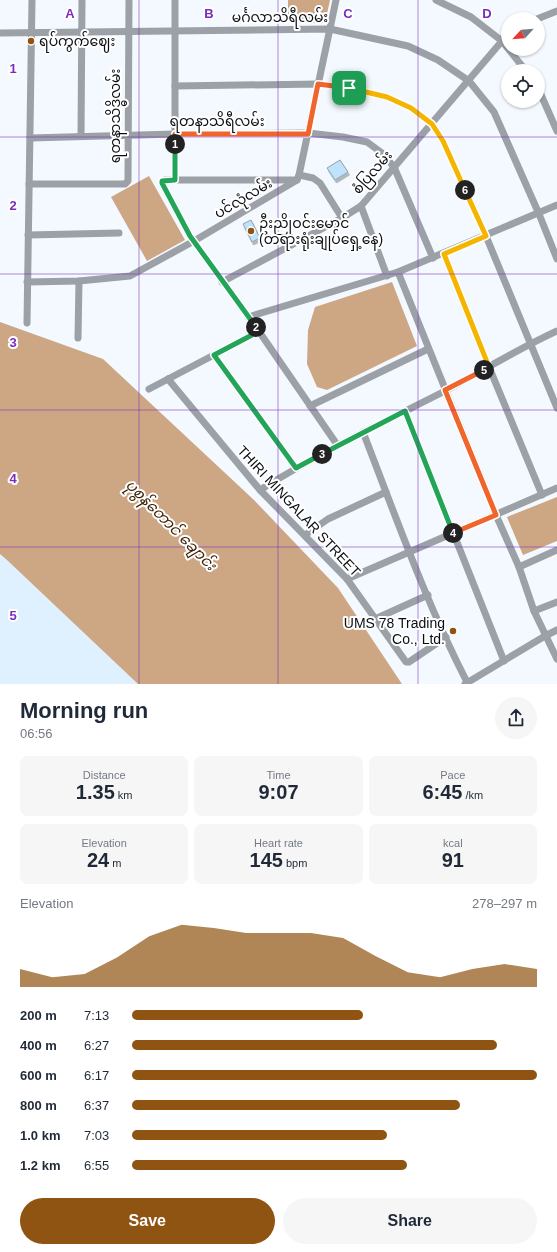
<!DOCTYPE html>
<html lang="en">
<head>
<meta charset="utf-8">
<style>
  :root { --surface:#fff; --page:#f6f6f7; --text:#1f2937; --muted:#747a83; --accent:#8f5411 }
  body { margin:0; font-family:Arial,"Noto Sans Myanmar",sans-serif; background:var(--page); color:var(--text); height:100vh; display:flex; flex-direction:column; font-size:15px; white-space:nowrap }
  * { box-sizing:border-box; margin:0 }
  p { font-size:13px; color:var(--muted) }
  .icon { flex:none; width:22px; height:22px; fill:none; stroke:currentColor; stroke-width:2; stroke-linecap:round; stroke-linejoin:round }
  .map { position:relative; height:684px; overflow:hidden }
  .sheet { display:flex; flex-direction:column; background:var(--surface); flex:1 }
  .sheet>* { flex:none }
  .needle { width:26px; rotate:244deg }
  .fabs { position:absolute; left:501px; top:12px; display:grid; gap:8px }
  .fabs a { display:grid; place-items:center; width:44px; height:44px; border-radius:50%; background:var(--surface); box-shadow:0 1px 3px #0004; font-size:20px }
  .pin { position:absolute; display:grid; place-items:center; width:34px; height:34px; color:#fff; margin:-17px; border-radius:8px; box-shadow:0 2px 6px #0006 }
  .km { position:absolute; width:20px; height:20px; margin:-10px; border-radius:50%; background:#222; color:#fff; font-size:11px; line-height:20px; text-align:center }
  .round { display:grid; place-items:center; flex:none; width:42px; height:42px; border-radius:21px; background:var(--page) }
  .overview { display:flex; align-items:center; justify-content:space-between; height:68px; padding:0 20px }
  h1 { font-size:22px; font-weight:800; line-height:30px }
  .stats { display:grid; grid-template-columns:repeat(3,1fr); gap:6px; height:68px; padding:4px 20px }
  .stats div { display:grid; align-content:center; border-radius:8px; background:var(--page); text-align:center }
  .stats b { font-size:20px; font-weight:800 }
  .stats small { font-size:11px; font-weight:400 }
  .stats p { font-size:11px }
  .chart { height:112px; padding:8px 20px }
  .chart p { display:flex; justify-content:space-between }
  .chart svg { width:100%; height:72px; margin-top:4px; fill:var(--accent); opacity:.7 }
  .primary-button { display:flex; gap:8px; margin-top:auto; padding:8px 20px }
  .primary-button a { flex:1; height:46px; border-radius:24px; background:var(--accent); color:#fff; font-size:16px; font-weight:800; line-height:46px; text-align:center }
  .primary-button a+a { background:var(--page); color:var(--text) }
  ul { padding:0 20px; list-style:none; font-size:13px }
  li { display:grid; grid-template-columns:64px 48px 1fr; align-items:center; height:30px }
  li i { height:10px; border-radius:5px; background:var(--accent) }
  .map>svg:first-child { display:block }
</style>
</head>
<body>
<div class="map">
<svg width="557" height="684" viewBox="0 0 557 684">
  <defs>
    <filter id="shadow"><feDropShadow dx="1.5" dy="3" stdDeviation="0" flood-color="#0004"/></filter>
  </defs>
  <rect width="100%" height="100%" fill="#f3f9fe"/>
  <polygon fill="#dff0fe" points="0,554 7,559 138,684 0,684"/>
  <g fill="#cda684">
    <polygon points="288,0 330,0 325,23 288,22"/>
    <polygon points="149,176 185,240 147,261 111,197"/>
    <polygon points="392,282 417,346 327,390 317,387 307,364 308,330 315,307"/>
    <polygon points="0,322 103,359 254,500 338,588 402,684 138,684 7,560 0,554"/>
    <polygon points="557,497 557,541 523,555 507,517"/>
  </g>
  <g fill="#bfe2fd" stroke="#92a0ab" filter="url(#shadow)">
    <polygon points="340,160 348,172 335,180 327,168"/>
    <polygon points="251,220 260,238 252,242 243,224"/>
  </g>
  <g fill="none" stroke-linecap="round" stroke-linejoin="round">
    <g stroke="#9ba1a6" stroke-width="7">
      <polyline points="175,0 175,180"/>
      <polyline points="436,0 471,17 502,41 526,71"/>
      <polyline points="537,19 557,11"/>
      <polyline points="0,33 330,29 408,46 438,60 469,81 494,112 539,214 557,259"/>
      <polyline points="175,86 318,84 349,88 387,97 411,108 432,124 443,141 486,236 557,408"/>
      <polyline points="538,88 557,131"/>
      <polyline points="81,136 82,0"/>
      <polyline points="30,138 175,134 308,133 343,137 367,142 382,153 394,167 433,258"/>
      <polyline points="299,175 313,178 320,183 342,218"/>
      <polyline points="297,180 165,180 162,181 162,183 190,236 258,330 338,446"/>
      <polyline points="29,184 125,184 128,181 129,0"/>
      <polyline points="361,206 387,276"/>
      <polyline points="28,235 119,233"/>
      <polyline points="444,254 489,367 542,495"/>
      <polyline points="398,272 496,515 519,567 534,611 557,659"/>
      <polyline points="27,282 79,281 130,276 194,241 297,180 299,175 336,0"/>
      <polyline points="222,282 342,218 361,206 502,41 508,37"/>
      <polyline points="248,317 398,272 557,205"/>
      <polyline points="27,323 32,0"/>
      <polyline points="78,338 79,281"/>
      <polyline points="214,355 296,468"/>
      <polyline points="168,379 260,490 347,579 406,662 409,662 446,637"/>
      <polyline points="149,389 252,335 258,330"/>
      <polyline points="310,406 428,349"/>
      <polyline points="405,411 504,661"/>
      <path d="M363,432C396,517 426,603 468,684"/>
      <path d="M260,490C319,453 382,423 445,391C482,371 518,349 557,331"/>
      <polyline points="305,535 328,519 386,492"/>
      <polyline points="519,567 557,550"/>
      <polyline points="347,579 557,488"/>
      <polyline points="534,611 557,602"/>
      <polyline points="375,619 428,595"/>
      <polyline points="465,684 545,636 557,630"/>
    </g>
  </g>
  <g fill="none" stroke-linecap="round" stroke-linejoin="round">
    <g stroke="#fff" stroke-width="8">
      <polyline id="split-1" points="175,144 175,134 308,134 318,84 349,88"/>
    </g>
    <g stroke="#fff" stroke-width="8">
      <polyline id="split-2" points="175,144 175,180 162,181 162,183 190,236 256,327"/>
    </g>
    <g stroke="#fff" stroke-width="8">
      <polyline id="split-3" points="256,327 258,330 252,335 214,355 296,468 322,454"/>
    </g>
    <g stroke="#fff" stroke-width="8">
      <polyline id="split-4" points="322,454 405,411 453,533"/>
    </g>
    <g stroke="#fff" stroke-width="8">
      <polyline id="split-5" points="453,533 496,515 445,390 484,370"/>
    </g>
    <g stroke="#fff" stroke-width="8">
      <polyline id="split-6" points="465,190 486,236 444,254 489,367 484,370"/>
    </g>
    <g stroke="#fff" stroke-width="8">
      <polyline id="split-7" points="349,88 387,97 411,108 432,124 443,141 465,190"/>
    </g>
    <use href="#split-1" stroke="#f0652b" stroke-width="5"/>
    <use href="#split-2" stroke="#22a559" stroke-width="5"/>
    <use href="#split-3" stroke="#22a559" stroke-width="5"/>
    <use href="#split-4" stroke="#22a559" stroke-width="5"/>
    <use href="#split-5" stroke="#f0652b" stroke-width="5"/>
    <use href="#split-6" stroke="#f5b400" stroke-width="5"/>
    <use href="#split-7" stroke="#f5b400" stroke-width="5"/>
  </g>
  <path fill="none" stroke="#7b2cbf" stroke-width="1" stroke-opacity="0.55" d="M139,0V684M278,0V684M418,0V684M0,137H557M0,274H557M0,410H557M0,547H557"/>
  <g fill="#8f5411" stroke="#fff" stroke-width="1.5">
    <circle cx="31" cy="41" r="4"/>
    <circle cx="251" cy="231" r="4"/>
    <circle cx="453" cy="631" r="4"/>
  </g>
  <g text-anchor="middle" stroke-width="4" stroke-linejoin="round" paint-order="stroke">
    <g font-size="14" fill="#0a0e12" stroke="#fff">
      <text x="280" y="22">မင်္ဂလာသိရီလမ်း</text>
      <text transform="translate(115 116) rotate(-90)" y="5">ရတနာသိဒ္ဓိလမ်း</text>
      <text x="217" y="126">ရတနာသိရီလမ်း</text>
      <text transform="translate(372 172) rotate(-49)" y="5">စံပြလမ်း</text>
      <text transform="translate(243 198) rotate(-31)" y="5">ပင်လုံလမ်း</text>
      <text transform="translate(299 511) rotate(47)" y="5">THIRI MINGALAR STREET</text>
    </g>
    <g font-size="14" fill="#0a0e12" stroke="#fff" text-anchor="start">
      <text x="39" y="46">ရပ်ကွက်ဈေး</text>
      <text x="259" y="228">ဦးညိုဝင်းမောင်<tspan x="259" dy="16">(တရားရုံးချုပ်ရှေ့နေ)</tspan></text>
      <text x="445" y="628" text-anchor="end">UMS 78 Trading<tspan x="445" dy="16">Co., Ltd.</tspan></text>
    </g>
    <g font-size="15" font-style="italic" fill="#3f2408" stroke="#fff">
      <text transform="translate(171 525) rotate(45)" y="5">ပုစွန်တောင် ချောင်း</text>
    </g>
  </g>
  <g font-size="13" text-anchor="middle" font-weight="bold" fill="#7b2cbf" stroke="#fff" stroke-width="4" stroke-linejoin="round" paint-order="stroke">
    <text x="70" y="18">A</text>
    <text x="209" y="18">B</text>
    <text x="348" y="18">C</text>
    <text x="487" y="18">D</text>
    <text x="13" y="73">1</text>
    <text x="13" y="210">2</text>
    <text x="13" y="347">3</text>
    <text x="13" y="483">4</text>
    <text x="13" y="620">5</text>
  </g>
</svg>
<div class="fabs">
<a><svg class="needle" viewBox="-14 -14 28 28"><path d="M0-13l5 13h-10z" fill="#e53935"/><path d="M0 13l5-13h-10z" fill="#747a83"/></svg></a>
<a><svg class="icon" aria-label="locate" viewBox="0 0 24 24"><circle cx="12" cy="12" r="6"/><path d="M12 2v4M12 18v4M2 12h4M18 12h4"/></svg></a>
</div>
<div class="pin" style="left:349px;top:88px;background:#1e9e55"><svg class="icon" aria-label="arrive" viewBox="0 0 24 24"><path d="M6 21V4h12l-3 4 3 4H6"/></svg></div>
<b class="km" style="left:175px;top:144px">1</b>
<b class="km" style="left:256px;top:327px">2</b>
<b class="km" style="left:322px;top:454px">3</b>
<b class="km" style="left:453px;top:533px">4</b>
<b class="km" style="left:484px;top:370px">5</b>
<b class="km" style="left:465px;top:190px">6</b>
</div>
<section class="sheet">
<div class="overview"><div><h1>Morning run</h1><p>06:56</p></div><a class="round"><svg class="icon" aria-label="share" viewBox="0 0 24 24"><path d="M12 15V3M7 8l5-5 5 5M5 13v7h14v-7"/></svg></a></div>
<div class="stats">
<div><p>Distance</p><b>1.35<small> km</small></b></div>
<div><p>Time</p><b>9:07</b></div>
<div><p>Pace</p><b>6:45<small> /km</small></b></div>
</div>
<div class="stats">
<div><p>Elevation</p><b>24<small> m</small></b></div>
<div><p>Heart rate</p><b>145<small> bpm</small></b></div>
<div><p>kcal</p><b>91</b></div>
</div>
<div class="chart"><p><span>Elevation</span>278–297 m</p>
<svg viewBox="0 0 160 44" preserveAspectRatio="none"><path d="M0 44V33L10 38L20 36L30 26L40 13L50 6L60 8L70 11L80 11L90 11L100 14L110 25L120 35L130 38L140 33L150 30L160 33V44z"/></svg>
</div>
<ul>
<li><b>200 m</b>7:13<i style="width:57%"></i></li>
<li><b>400 m</b>6:27<i style="width:90%"></i></li>
<li><b>600 m</b>6:17<i style="width:100%"></i></li>
<li><b>800 m</b>6:37<i style="width:81%"></i></li>
<li><b>1.0 km</b>7:03<i style="width:63%"></i></li>
<li><b>1.2 km</b>6:55<i style="width:68%"></i></li>
</ul>
<div class="primary-button"><a>Save</a><a>Share</a></div>
</section>
</body>
</html>
